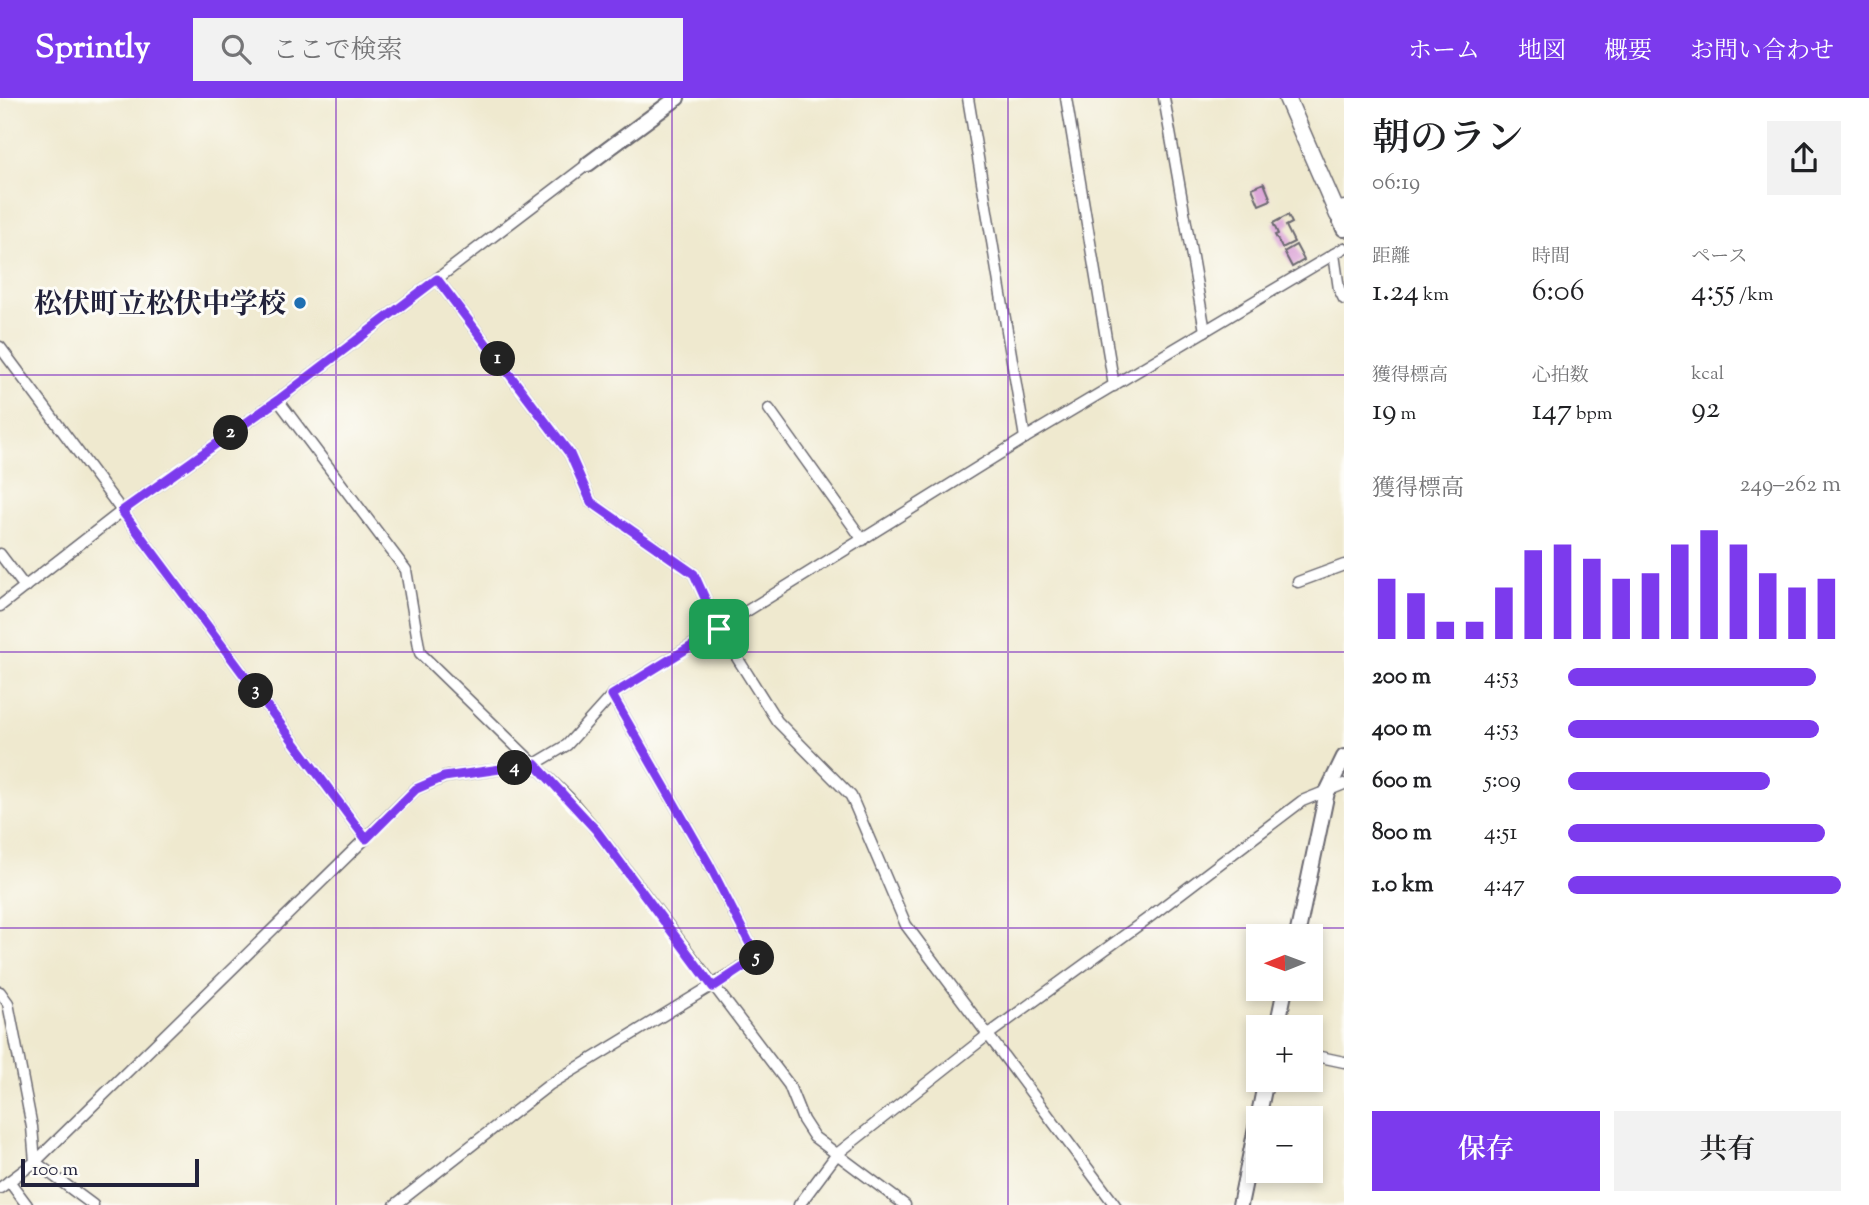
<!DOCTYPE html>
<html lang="ja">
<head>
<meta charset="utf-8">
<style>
  :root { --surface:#fff; --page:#f2f2f2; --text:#202124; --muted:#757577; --accent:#7c3aed }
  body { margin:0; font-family:"Sorts Mill Goudy","Noto Serif JP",serif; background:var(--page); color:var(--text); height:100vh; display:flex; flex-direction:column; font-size:26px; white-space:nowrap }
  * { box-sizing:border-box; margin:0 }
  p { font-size:23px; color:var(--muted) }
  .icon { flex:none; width:38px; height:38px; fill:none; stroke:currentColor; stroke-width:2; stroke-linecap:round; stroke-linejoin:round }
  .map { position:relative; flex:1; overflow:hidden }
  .panel { display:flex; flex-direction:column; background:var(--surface); width:525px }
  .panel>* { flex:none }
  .needle { width:46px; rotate:269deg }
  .fabs { position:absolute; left:1246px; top:826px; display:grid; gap:14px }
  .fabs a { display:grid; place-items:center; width:77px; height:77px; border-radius:0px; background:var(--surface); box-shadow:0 4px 10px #0003; font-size:35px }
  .scale { position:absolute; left:21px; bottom:18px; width:178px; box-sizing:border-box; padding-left:7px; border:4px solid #22223b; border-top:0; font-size:19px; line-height:24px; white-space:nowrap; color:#22223b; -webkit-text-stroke:5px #fdfcf7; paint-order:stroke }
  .pin { position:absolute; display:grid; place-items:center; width:60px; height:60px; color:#fff; margin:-30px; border-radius:14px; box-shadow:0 4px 10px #0006 }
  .km { position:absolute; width:35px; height:35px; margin:-18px; border-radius:50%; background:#222; color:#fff; font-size:19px; line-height:35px; text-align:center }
  .round { display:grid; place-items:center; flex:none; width:74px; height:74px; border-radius:0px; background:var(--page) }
  .head { display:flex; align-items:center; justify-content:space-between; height:119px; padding:0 28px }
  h1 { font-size:38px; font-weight:600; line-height:52px }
  .metrics { display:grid; grid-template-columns:repeat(3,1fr); gap:10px; height:119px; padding:7px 28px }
  .metrics div { display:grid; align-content:center }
  .metrics b { font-size:30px; font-weight:600 }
  .metrics small { font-size:19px; font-weight:400 }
  .metrics p { font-size:19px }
  .chart { height:196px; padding:14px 28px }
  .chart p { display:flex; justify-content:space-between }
  .chart svg { width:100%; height:126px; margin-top:7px; stroke:var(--accent); stroke-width:6 }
  .button { display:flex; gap:14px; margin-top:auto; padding:14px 28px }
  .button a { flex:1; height:80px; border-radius:0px; background:var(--accent); color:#fff; font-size:28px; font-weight:600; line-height:80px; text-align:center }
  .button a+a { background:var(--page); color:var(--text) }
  ul { padding:0 28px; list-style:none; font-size:23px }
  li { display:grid; grid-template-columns:112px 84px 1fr; align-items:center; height:52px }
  li i { height:18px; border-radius:9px; background:var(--accent) }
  header { display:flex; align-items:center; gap:42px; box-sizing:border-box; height:98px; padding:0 35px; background:var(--accent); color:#fff }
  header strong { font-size:33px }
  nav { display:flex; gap:38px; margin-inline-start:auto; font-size:24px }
  .search { width:490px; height:63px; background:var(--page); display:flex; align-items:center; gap:18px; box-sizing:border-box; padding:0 24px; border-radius:0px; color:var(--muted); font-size:26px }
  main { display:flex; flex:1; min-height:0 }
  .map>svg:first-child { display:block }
</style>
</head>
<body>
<header>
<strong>Sprintly</strong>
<div class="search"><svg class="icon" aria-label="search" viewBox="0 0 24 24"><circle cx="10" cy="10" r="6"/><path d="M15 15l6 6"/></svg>ここで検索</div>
<nav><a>ホーム</a><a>地図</a><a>概要</a><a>お問い合わせ</a></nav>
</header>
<main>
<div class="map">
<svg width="1344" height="1107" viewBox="0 0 1344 1107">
  <rect width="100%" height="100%" fill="#fdfcf7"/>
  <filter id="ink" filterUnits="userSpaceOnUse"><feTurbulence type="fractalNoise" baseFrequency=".0143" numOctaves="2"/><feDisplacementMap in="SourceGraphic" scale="14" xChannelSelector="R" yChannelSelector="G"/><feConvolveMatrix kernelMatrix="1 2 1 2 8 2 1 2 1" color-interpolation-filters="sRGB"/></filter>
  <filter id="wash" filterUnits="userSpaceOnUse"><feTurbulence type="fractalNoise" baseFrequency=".00686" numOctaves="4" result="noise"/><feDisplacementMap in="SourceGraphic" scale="28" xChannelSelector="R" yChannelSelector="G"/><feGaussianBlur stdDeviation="1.57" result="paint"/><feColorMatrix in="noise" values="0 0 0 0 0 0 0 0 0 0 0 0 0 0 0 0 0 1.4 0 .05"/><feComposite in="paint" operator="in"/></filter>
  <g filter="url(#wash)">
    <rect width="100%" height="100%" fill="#efe9cf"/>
    <g id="blocks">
      <g fill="#dba3d7">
        <polygon points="1264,85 1271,102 1259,107 1252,90"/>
        <polygon points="1288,117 1292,125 1286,128 1294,144 1282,150 1275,137 1278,136 1273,125"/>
        <polygon points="1296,147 1304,162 1292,169 1284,154"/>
      </g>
    </g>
  </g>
  <g filter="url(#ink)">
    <use href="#blocks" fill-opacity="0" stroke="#6a686f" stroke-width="2"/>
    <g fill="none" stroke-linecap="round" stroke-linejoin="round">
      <g stroke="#6a686f" stroke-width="13">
        <g id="street">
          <polyline points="968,0 1025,340"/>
          <polyline points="1066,0 1114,288"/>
          <polyline points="1164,0 1205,233"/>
          <polyline points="1334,156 1339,191 1344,201"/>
          <polyline points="437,181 570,356 591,404 694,476 719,531 777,623 851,698 906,827 1115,1107"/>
          <polyline points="0,249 366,741"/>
          <polyline points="278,302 406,472 420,555 569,700 596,732 789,987 803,1022 814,1039 905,1107"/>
          <polyline points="769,311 863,442"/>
          <polyline points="0,456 25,489"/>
          <polyline points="1298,484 1344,467"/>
          <polyline points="0,508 122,413 278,302 588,66"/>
          <polyline points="0,894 8,905 32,1029 35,1064 93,1107"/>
          <polyline points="1311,957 1344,964"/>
          <polyline points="9,1083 27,1107"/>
          <polyline points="0,1090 35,1064 416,691 445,679 535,666 567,647 612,597 1025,340 1344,150"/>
          <polyline points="395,1107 549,987 757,860 709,766 612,597"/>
          <polyline points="799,1107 837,1056 989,936 1147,821 1302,703 1344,686"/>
        </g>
      </g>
      <g stroke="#6a686f" stroke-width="18">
        <g id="secondary">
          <polyline points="588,66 677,0"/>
          <polyline points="1338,117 1344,131"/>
          <polyline points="1297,838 1327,694 1344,659"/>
          <polyline points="1277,929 1285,891"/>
          <polyline points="1240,1107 1266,982"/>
        </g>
      </g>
      <g stroke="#6a686f" stroke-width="19">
        <polyline id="primary" points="1287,0 1338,117 1344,111"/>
      </g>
      <use href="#street" stroke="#fff" stroke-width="10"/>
      <use href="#secondary" stroke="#fff" stroke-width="14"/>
      <use href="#primary" stroke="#fff" stroke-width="16"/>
    </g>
  </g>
  <g fill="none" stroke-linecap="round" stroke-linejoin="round" filter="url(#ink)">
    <g stroke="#fff" stroke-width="14">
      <polygon id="route" points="437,181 570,356 591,404 694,476 719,531 612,597 709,766 757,860 713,889 596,732 535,666 444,679 416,691 366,741 122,413 278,302"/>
    </g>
    <use href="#route" stroke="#7c3aed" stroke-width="9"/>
  </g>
  <path fill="none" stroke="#7b2cbf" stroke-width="2" stroke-opacity="0.55" d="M336,0V1107M672,0V1107M1008,0V1107M0,277H1344M0,554H1344M0,830H1344"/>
  <circle fill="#1f6fb2" stroke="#fdfcf7" stroke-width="2.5" cx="300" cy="205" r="7"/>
  <g text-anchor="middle" stroke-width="6" stroke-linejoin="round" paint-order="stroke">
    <g font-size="28" font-weight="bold" fill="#22223b" stroke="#fdfcf7" text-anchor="end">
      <text x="286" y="215">松伏町立松伏中学校</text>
    </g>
  </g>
</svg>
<div class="fabs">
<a><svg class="needle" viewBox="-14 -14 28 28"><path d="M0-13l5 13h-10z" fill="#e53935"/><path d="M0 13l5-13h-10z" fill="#757577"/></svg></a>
<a>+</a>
<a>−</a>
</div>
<div class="scale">100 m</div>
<div class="pin" style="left:719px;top:531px;background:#1e9e55"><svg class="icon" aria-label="arrive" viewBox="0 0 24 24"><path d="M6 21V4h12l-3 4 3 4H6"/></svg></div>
<b class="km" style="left:498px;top:261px">1</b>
<b class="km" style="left:231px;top:335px">2</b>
<b class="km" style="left:256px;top:593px">3</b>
<b class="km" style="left:515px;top:670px">4</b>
<b class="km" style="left:757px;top:860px">5</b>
</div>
<section class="panel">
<div class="head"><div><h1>朝のラン</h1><p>06:19</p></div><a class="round"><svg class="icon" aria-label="share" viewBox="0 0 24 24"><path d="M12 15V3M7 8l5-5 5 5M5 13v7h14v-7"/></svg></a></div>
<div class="metrics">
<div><p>距離</p><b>1.24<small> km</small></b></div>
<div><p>時間</p><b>6:06</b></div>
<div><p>ペース</p><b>4:55<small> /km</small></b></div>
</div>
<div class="metrics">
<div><p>獲得標高</p><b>19<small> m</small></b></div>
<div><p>心拍数</p><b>147<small> bpm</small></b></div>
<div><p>kcal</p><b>92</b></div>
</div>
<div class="chart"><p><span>獲得標高</span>249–262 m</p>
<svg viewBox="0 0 160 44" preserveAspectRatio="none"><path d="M5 44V23M15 44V28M25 44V38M35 44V38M45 44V26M55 44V13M65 44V11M75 44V16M85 44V23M95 44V21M105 44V11M115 44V6M125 44V11M135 44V21M145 44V26M155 44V23"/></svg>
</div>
<ul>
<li><b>200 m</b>4:53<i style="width:91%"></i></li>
<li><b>400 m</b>4:53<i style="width:92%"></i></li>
<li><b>600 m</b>5:09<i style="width:74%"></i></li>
<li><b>800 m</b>4:51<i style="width:94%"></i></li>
<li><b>1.0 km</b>4:47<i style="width:100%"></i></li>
</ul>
<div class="button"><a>保存</a><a>共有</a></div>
</section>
</main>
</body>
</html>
